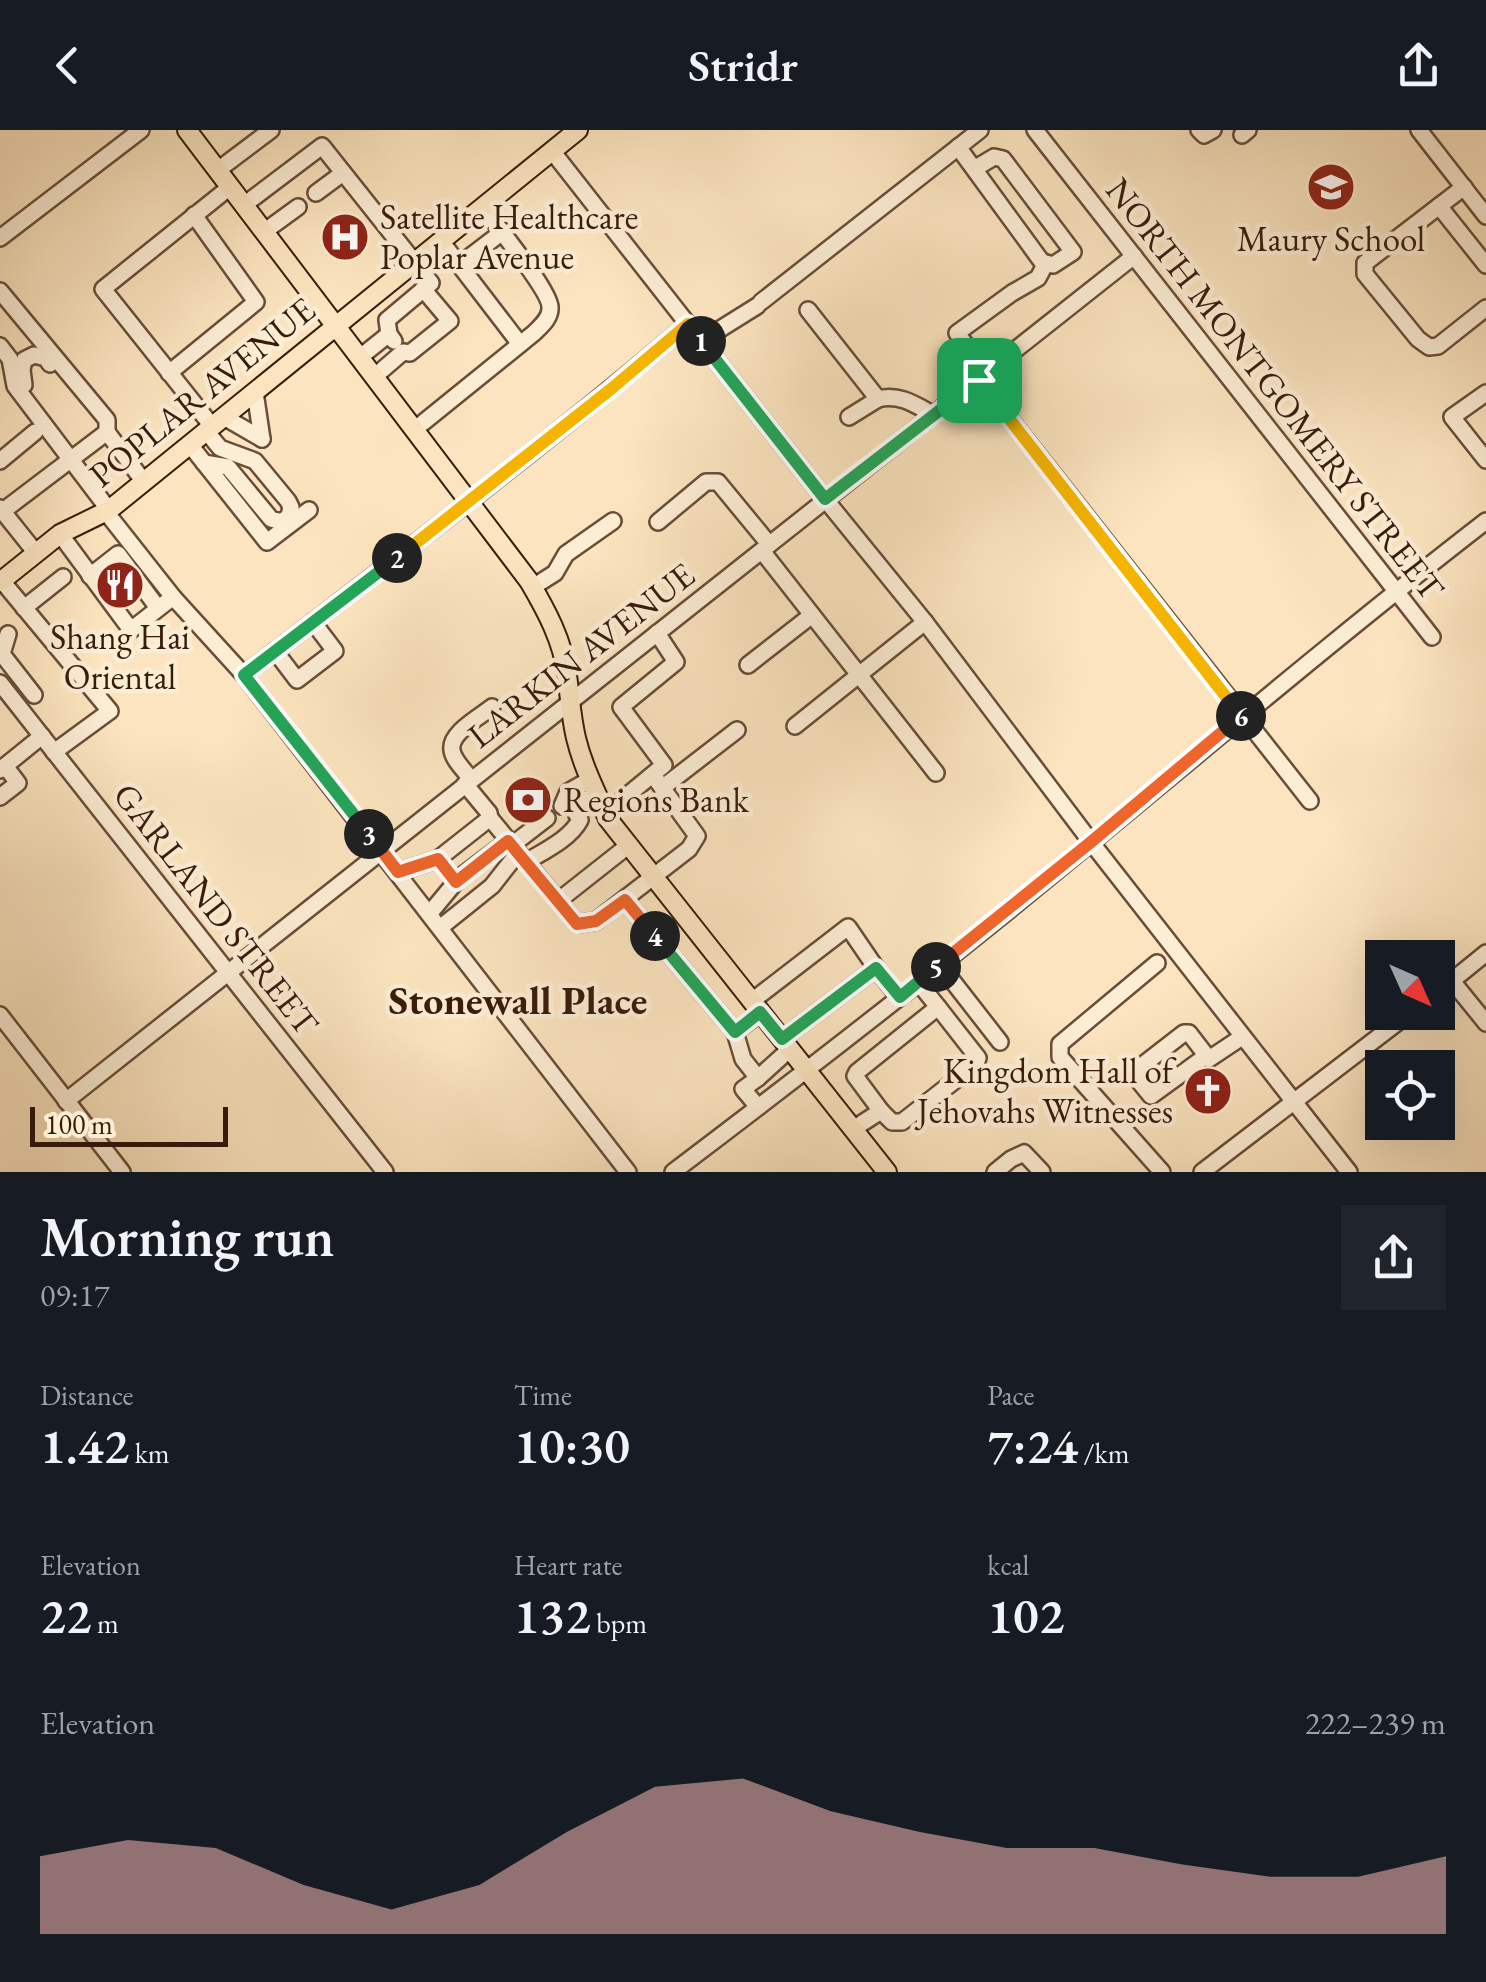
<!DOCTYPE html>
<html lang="en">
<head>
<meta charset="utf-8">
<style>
  :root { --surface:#171b24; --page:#20242c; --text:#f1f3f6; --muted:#9ea1a6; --accent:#c59692 }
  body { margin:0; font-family:"EB Garamond",serif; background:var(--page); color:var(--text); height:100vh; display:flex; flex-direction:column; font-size:38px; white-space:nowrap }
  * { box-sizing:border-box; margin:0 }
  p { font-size:32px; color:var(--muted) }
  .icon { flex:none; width:55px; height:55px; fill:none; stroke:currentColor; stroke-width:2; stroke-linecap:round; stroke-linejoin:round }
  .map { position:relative; height:1042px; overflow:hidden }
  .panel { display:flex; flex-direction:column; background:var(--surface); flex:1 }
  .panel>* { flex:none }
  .needle { width:65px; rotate:135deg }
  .buttons { position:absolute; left:1365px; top:810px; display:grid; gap:20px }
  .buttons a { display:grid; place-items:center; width:90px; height:90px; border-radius:0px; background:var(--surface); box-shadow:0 10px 40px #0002; font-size:50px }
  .scale { position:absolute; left:30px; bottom:25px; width:198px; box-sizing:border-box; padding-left:10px; border:5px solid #381b0b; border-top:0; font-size:28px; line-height:35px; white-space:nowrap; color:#381b0b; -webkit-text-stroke:8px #fcedd5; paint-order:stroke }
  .pin { position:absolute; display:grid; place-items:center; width:85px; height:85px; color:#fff; margin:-42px; border-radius:20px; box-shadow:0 5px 15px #0006 }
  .km { position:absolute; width:50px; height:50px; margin:-25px; border-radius:50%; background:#222; color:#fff; font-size:28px; line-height:50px; text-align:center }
  .round { display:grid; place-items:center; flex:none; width:105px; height:105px; border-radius:0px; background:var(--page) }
  .overview { display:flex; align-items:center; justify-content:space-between; height:170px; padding:0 40px }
  h1 { font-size:55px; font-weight:600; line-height:75px }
  .stats { display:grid; grid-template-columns:repeat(3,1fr); gap:15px; height:170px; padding:10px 40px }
  .stats div { display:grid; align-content:center }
  .stats b { font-size:50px; font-weight:600 }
  .stats small { font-size:28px; font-weight:400 }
  .stats p { font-size:28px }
  .chart { height:280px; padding:20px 40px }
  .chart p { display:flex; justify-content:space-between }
  .chart svg { width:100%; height:180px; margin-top:10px; fill:var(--accent); opacity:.7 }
  header { display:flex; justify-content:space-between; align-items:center; height:130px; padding:0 40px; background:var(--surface); font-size:45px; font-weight:600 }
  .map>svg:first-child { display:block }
</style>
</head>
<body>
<header><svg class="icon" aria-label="back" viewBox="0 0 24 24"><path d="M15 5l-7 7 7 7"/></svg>Stridr<svg class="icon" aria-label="share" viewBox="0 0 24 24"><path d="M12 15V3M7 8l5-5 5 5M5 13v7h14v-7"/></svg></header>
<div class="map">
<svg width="1486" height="1042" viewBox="0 0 1486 1042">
  <rect width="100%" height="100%" fill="#fbe4bf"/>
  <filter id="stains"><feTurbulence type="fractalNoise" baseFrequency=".002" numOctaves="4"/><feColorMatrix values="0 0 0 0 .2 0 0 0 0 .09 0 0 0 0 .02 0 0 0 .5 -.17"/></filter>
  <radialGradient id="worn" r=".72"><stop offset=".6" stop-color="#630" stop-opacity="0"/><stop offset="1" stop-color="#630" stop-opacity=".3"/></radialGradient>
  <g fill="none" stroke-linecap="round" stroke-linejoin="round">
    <g stroke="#694d38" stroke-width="20">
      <g id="minor">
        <polyline points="1035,0 1432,507"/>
        <polyline points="1199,0 1204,5 1213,0"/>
        <polyline points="1419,0 1486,86"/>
        <polyline points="1242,5 1248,0"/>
        <polyline points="958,17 1042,132 1053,135 1073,122 1003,29 994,27 974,39"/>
        <polyline points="552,21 825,369 925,492 1091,712 1349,1042"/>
        <polyline points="218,40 271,0"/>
        <polyline points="1464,57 1365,133 1365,144 1418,209 1429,217 1438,216 1486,178"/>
        <polyline points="316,63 343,43"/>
        <polyline points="244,75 322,16 431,153 387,190 389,204"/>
        <polyline points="1439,76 1486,135"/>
        <polyline points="265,101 298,77"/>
        <polyline points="0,108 141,0"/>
        <polyline points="441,111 520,214"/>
        <polyline points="459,135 501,103"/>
        <polyline points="0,161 107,290 107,302"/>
        <polyline points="761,172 980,0"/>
        <path d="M808,180L878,269C899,263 916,275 934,285"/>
        <polyline points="701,211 757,176"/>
        <polyline points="0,216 10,229 15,256 109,380"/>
        <polyline points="359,228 389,204 394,211"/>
        <polyline points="169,243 256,172 194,85"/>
        <polyline points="987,244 957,203 1012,163 1038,148 1046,133"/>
        <polyline points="374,247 403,222 410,223 450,191 423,159"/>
        <polyline points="979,250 1310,671"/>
        <polyline points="24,255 22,240 24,230 34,225 46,228 50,234"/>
        <polyline points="255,262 262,309"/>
        <polyline points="1486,263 1452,287 1486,330"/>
        <polyline points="224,287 262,309"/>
        <polyline points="849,287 878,269"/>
        <polyline points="212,296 103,159 230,57"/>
        <path d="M414,300L534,203C541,196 551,188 550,177C550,161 496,95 483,77"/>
        <polyline points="190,315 267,412 309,380"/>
        <polyline points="0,331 35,302"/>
        <polyline points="204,333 228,337 271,389 282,392 289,386 291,377 288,371 255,331 220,318 206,301"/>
        <polyline points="0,378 36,423"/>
        <polyline points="3,381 107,302 144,352"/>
        <polyline points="106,382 173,467 244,545 628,1042"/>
        <polyline points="658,392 706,352 718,352 769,414"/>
        <polyline points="60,404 131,500 173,467"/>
        <polyline points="762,421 936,643"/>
        <polyline points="90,446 118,424 158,478"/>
        <polyline points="2,451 110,581 54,622"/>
        <polyline points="533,457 555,443 566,424 613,391"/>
        <polyline points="24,478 63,447"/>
        <polyline points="8,504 2,524 34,565"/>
        <polyline points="275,521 297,550 335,521 313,492"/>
        <polyline points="748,535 812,485"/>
        <path d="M244,545C394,430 544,316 688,194"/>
        <polyline points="0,553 385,1042"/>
        <polyline points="795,596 925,492"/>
        <polyline points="0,640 42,606"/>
        <path d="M471,649C465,641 453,630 452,620C449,603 480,587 492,577"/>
        <polyline points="662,658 737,600"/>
        <polyline points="0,667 18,653 5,636"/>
        <polyline points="562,676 568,662 589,650"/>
        <polyline points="606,683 664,635 621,577 676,532 657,503"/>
        <polyline points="490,688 577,794 596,791 689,719 697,706 653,645"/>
        <polyline points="512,715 547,688"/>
        <path d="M526,732C544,721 570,709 580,690L576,683L577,675L596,664"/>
        <polyline points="398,742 438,729 490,688 489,683 465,654"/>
        <polyline points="625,770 735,902 761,882"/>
        <polyline points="558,771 629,715"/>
        <polyline points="430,783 459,748 508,711"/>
        <polyline points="441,797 492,756 518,723"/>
        <polyline points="1157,833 1060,914 1060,927 1162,1042"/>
        <polyline points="940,835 1000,912"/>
        <polyline points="1452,851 1486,893"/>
        <polyline points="1438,862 1486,823"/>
        <polyline points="752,871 848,797 876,838"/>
        <polyline points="0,885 122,1042"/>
        <polyline points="735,902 743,929 758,948 790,919"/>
        <polyline points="782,909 876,838 899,867"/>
        <polyline points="1206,926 1151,966 1134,945 1135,941 1184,903 1189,903 1209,929 1242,907"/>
        <polyline points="66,971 1134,126"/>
        <polyline points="758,977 743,959 758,948"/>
        <polyline points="881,981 892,992 902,992 976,934 978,928 938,877"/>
        <polyline points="853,999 881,981 855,946 857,942 938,877 918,852"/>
        <path d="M673,1042C784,958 894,873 1003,785C1164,654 1322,518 1486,391"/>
        <polyline points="995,1042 1011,1029 1024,1023 1042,1042"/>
        <polyline points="1202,1042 1411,882"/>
      </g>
    </g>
    <g stroke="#381b0b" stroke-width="22">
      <g id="major">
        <path d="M187,0L529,451C546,480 563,511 567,545C570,566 571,587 576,608C583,637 596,662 608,689L887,1042"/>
        <polyline points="0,452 60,404 109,380 578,0"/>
      </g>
    </g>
    <use href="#minor" stroke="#fcedd5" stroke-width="15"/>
    <use href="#major" stroke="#fbe4bf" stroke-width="18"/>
  </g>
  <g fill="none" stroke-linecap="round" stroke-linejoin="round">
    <g stroke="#fff" stroke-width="20">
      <polyline id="split-1" points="701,211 825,369 979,250"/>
    </g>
    <g stroke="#fff" stroke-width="20">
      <polyline id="split-2" points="397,428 611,259 688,194 701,211"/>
    </g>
    <g stroke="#fff" stroke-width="20">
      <polyline id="split-3" points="369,704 244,545 397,428"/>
    </g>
    <g stroke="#fff" stroke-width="20">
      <polyline id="split-4" points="369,704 398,742 438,729 456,752 508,711 577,794 596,791 625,770 655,806"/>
    </g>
    <g stroke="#fff" stroke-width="20">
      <polyline id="split-5" points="655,806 735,902 760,882 782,909 876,838 900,867 936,837"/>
    </g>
    <g stroke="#fff" stroke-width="20">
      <polyline id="split-6" points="936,837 1091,712 1241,586"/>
    </g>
    <g stroke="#fff" stroke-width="20">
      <polyline id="split-7" points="979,250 1241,586"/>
    </g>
    <use href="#split-1" stroke="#22a559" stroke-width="12"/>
    <use href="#split-2" stroke="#f5b400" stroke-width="12"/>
    <use href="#split-3" stroke="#22a559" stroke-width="12"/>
    <use href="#split-4" stroke="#f0652b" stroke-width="12"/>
    <use href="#split-5" stroke="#22a559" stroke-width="12"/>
    <use href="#split-6" stroke="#f0652b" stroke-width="12"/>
    <use href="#split-7" stroke="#f5b400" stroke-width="12"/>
  </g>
  <defs>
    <g id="school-disc" transform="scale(2.5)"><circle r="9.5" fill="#8f2418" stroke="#fcedd5"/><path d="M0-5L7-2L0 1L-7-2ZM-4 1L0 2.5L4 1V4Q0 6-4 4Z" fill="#fff"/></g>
    <g id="hospital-disc" transform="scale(2.5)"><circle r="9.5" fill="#8f2418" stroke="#fcedd5"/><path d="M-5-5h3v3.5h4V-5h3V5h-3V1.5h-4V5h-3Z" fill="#fff"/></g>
    <g id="restaurant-disc" transform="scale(2.5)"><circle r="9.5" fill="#8f2418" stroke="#fcedd5"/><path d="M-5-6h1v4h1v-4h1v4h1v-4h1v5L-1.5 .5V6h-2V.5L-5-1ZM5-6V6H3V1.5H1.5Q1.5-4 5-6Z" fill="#fff"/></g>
    <g id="bank-disc" transform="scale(2.5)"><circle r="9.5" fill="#8f2418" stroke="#fcedd5"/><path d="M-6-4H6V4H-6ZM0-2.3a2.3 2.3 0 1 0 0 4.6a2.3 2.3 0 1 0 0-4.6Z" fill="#fff"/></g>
    <g id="church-disc" transform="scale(2.5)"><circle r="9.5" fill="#8f2418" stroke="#fcedd5"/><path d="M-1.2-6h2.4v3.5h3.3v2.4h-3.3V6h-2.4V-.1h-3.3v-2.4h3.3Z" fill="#fff"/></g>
  </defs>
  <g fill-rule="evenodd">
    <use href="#school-disc" x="1331" y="57"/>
    <use href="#hospital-disc" x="345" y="107"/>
    <use href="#restaurant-disc" x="120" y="455"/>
    <use href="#bank-disc" x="528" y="670"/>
    <use href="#church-disc" x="1208" y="961"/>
  </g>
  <g text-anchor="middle" stroke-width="9" stroke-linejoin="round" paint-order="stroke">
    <g font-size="35" fill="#381b0b" stroke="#fcedd5" text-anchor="start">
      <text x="380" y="99">Satellite Healthcare<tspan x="380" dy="40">Poplar Avenue</tspan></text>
      <text x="1331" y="121" text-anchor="middle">Maury School</text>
      <text x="120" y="519" text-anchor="middle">Shang Hai<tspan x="120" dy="40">Oriental</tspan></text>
      <text x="563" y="682">Regions Bank</text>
      <text x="1173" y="953" text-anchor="end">Kingdom Hall of<tspan x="1173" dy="40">Jehovahs Witnesses</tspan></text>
    </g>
    <g font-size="35" fill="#381b0b" stroke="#fcedd5">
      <text transform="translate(1275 259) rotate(52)" y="12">NORTH MONTGOMERY STREET</text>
      <text transform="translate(202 262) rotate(-39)" y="12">POPLAR AVENUE</text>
      <text transform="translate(581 525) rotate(-38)" y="12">LARKIN AVENUE</text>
      <text transform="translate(216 779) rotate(52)" y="12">GARLAND STREET</text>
    </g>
    <g font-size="40" font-weight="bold" fill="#381b0b" stroke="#fcedd5">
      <text x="518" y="884">Stonewall Place</text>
    </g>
  </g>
  <rect width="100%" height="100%" filter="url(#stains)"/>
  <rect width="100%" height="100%" fill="url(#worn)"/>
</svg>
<div class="buttons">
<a><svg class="needle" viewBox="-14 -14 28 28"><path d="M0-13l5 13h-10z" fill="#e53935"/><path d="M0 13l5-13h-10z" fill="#9ea1a6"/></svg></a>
<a><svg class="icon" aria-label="locate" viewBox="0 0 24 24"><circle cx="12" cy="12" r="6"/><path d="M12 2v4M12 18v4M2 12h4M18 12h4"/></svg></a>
</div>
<div class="scale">100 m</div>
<div class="pin" style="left:979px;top:250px;background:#1e9e55"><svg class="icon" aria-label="arrive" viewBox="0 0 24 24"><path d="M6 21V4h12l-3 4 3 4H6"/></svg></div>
<b class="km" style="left:701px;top:211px">1</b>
<b class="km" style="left:397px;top:428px">2</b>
<b class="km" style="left:369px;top:704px">3</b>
<b class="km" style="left:655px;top:806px">4</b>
<b class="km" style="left:936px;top:837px">5</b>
<b class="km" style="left:1241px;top:586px">6</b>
</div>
<section class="panel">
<div class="overview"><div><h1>Morning run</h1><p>09:17</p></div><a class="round"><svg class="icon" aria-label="share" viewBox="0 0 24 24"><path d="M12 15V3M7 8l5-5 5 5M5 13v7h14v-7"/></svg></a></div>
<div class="stats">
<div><p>Distance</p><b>1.42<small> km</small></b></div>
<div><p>Time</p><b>10:30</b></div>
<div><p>Pace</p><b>7:24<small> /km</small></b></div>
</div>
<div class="stats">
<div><p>Elevation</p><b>22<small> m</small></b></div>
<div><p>Heart rate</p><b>132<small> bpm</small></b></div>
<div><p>kcal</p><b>102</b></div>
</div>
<div class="chart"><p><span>Elevation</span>222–239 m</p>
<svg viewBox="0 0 160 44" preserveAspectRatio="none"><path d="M0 44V25L10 21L20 23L30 32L40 38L50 32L60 19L70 8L80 6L90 14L100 19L110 23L120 23L130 27L140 30L150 30L160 25V44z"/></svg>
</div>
</section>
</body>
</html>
